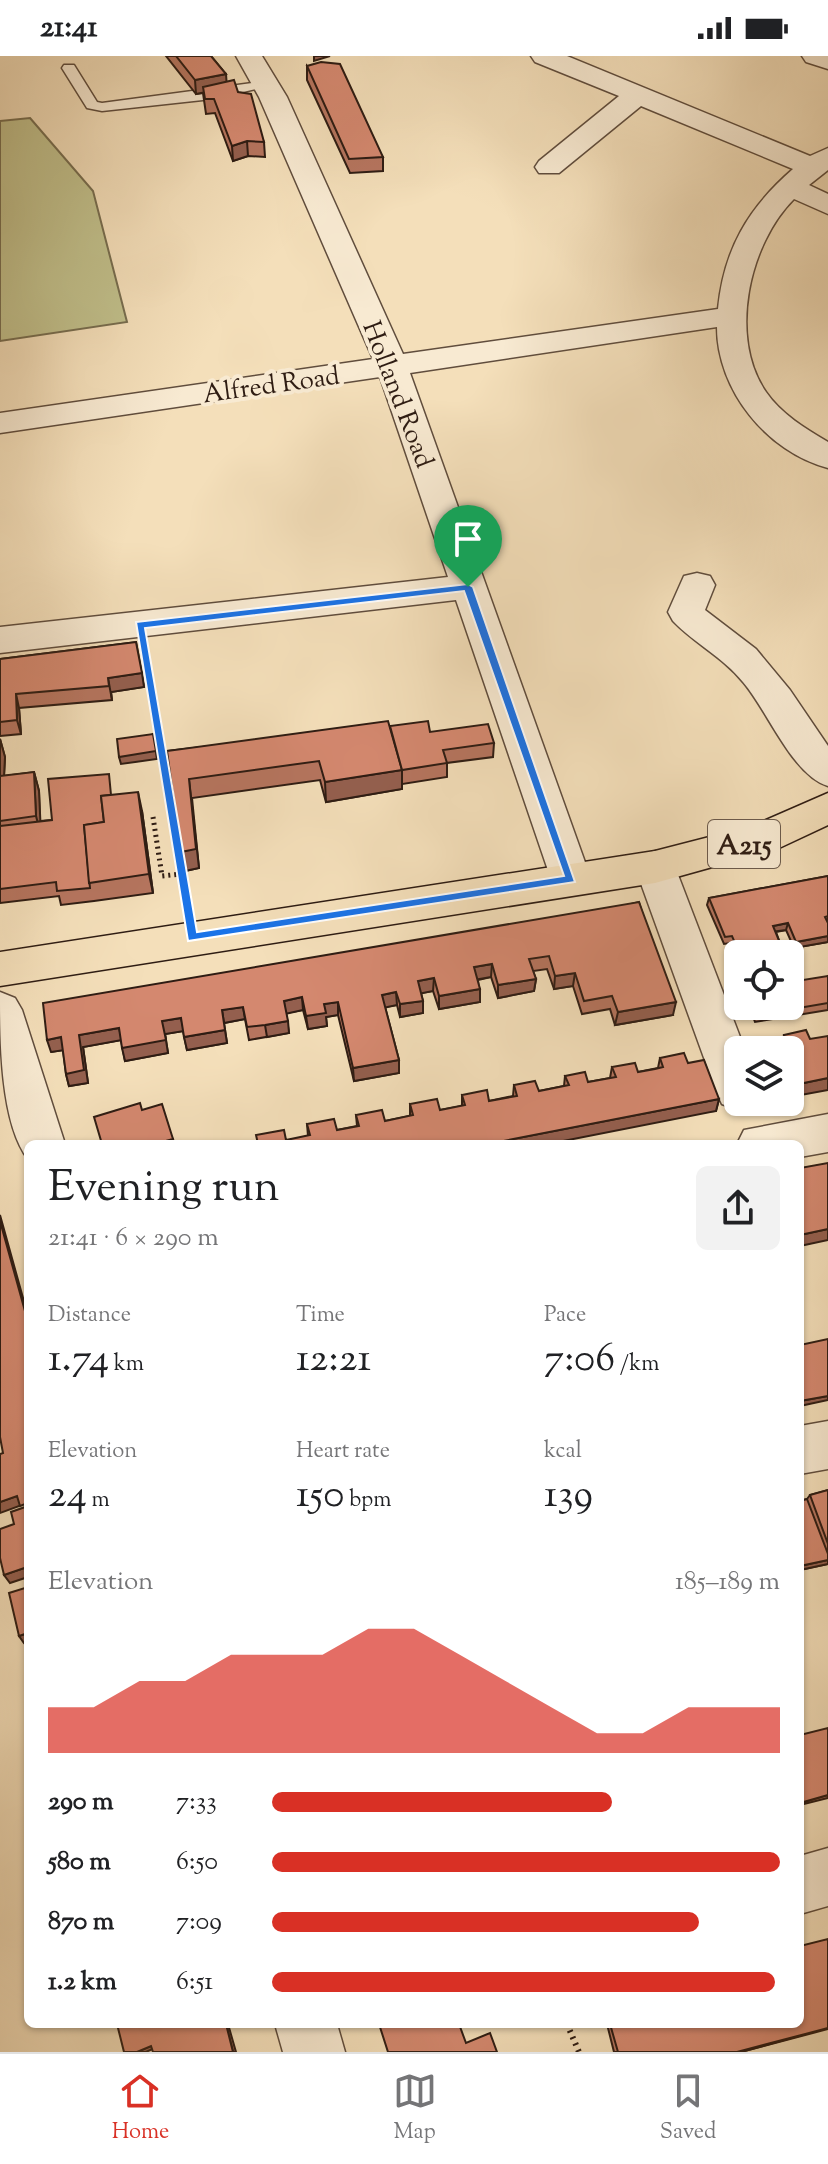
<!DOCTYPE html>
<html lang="en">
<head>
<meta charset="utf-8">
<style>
  :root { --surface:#fff; --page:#f2f2f2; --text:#202124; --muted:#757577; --line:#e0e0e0; --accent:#d93025 }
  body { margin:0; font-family:"Sorts Mill Goudy",serif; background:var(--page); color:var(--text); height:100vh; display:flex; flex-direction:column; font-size:30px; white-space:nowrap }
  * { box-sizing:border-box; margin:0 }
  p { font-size:26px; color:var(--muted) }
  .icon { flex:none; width:44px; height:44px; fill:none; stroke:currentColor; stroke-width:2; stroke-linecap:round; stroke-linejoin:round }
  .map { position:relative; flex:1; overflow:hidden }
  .side { position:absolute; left:24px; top:1084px; width:780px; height:888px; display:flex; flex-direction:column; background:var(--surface); border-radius:12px; box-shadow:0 2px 6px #0004 }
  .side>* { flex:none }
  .tools { position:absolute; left:724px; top:884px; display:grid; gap:16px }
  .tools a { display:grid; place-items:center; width:80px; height:80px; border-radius:12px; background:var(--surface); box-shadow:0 2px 6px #0004; font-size:40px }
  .pin { position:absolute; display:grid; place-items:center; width:68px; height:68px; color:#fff; margin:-82px -34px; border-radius:50% 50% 50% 0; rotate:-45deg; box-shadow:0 0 8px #0007 }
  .pin .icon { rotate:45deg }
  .round { display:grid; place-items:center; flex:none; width:84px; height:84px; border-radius:12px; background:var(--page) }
  .head { display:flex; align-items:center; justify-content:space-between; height:136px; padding:0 24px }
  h1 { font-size:44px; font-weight:600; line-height:60px }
  .figures { display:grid; grid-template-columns:repeat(3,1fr); gap:12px; height:136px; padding:8px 24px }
  .figures div { display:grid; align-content:center }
  .figures b { font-size:40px; font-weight:600 }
  .figures small { font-size:22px; font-weight:400 }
  .figures p { font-size:22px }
  .chart { height:224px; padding:16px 24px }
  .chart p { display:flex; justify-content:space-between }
  .chart svg { width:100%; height:144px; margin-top:8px; fill:var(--accent); opacity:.7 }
  ul { padding:0 24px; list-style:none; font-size:26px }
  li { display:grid; grid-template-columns:128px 96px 1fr; align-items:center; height:60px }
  li i { height:20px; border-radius:10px; background:var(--accent) }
  .status { display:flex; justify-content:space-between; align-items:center; height:56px; padding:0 40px; background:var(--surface); direction:ltr }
  .status svg { height:22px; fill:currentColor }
  .dock { display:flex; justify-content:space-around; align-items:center; height:112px; border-top:2px solid var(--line); background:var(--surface); font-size:22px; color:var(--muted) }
  .dock a { display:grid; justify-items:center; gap:4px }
  .dock .on { color:var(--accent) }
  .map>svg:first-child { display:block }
</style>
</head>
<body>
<div class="status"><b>21:41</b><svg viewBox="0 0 49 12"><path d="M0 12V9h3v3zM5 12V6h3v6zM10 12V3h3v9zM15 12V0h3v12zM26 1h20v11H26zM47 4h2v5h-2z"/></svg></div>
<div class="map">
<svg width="828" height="1996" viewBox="0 0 828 1996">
  <rect width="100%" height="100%" fill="#f4dfba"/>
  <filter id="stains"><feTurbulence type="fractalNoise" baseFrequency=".0025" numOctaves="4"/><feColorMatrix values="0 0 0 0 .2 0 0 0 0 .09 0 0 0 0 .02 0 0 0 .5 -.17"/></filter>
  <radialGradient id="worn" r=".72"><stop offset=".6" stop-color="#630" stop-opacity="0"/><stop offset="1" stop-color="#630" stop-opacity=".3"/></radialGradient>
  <polygon fill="#c1c08c" stroke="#786e50" stroke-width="2" points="30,62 93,135 127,266 0,285 0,65"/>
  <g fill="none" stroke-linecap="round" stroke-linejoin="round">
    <g stroke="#604d3d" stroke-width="3">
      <polygon id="lane" points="64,9 74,9 97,46 102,47 267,25 274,29 212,43 102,55 87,52 62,12"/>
    </g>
    <g stroke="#604d3d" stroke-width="3">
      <g id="street">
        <path d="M236,0H262L287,41L403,298L718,253C724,193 748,152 793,113L641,50L559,117H539L535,111L539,105L619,40L535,6L531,0H567L810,100L828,92V114L809,129L828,138V158L794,143C749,188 728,281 766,336C781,358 806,373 828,386V412C767,396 717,334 717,271L410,317L591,823L585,834L571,839L557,834L551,823L456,544L0,597V571L448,521L380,321L0,377V357L373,303L259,41Z"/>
        <polygon points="802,0 828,0 828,13 806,6"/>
        <path d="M697,517L710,520L715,529L705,554L756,593L790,634L828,690V730C792,719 768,655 743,626C723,601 695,588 673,565L668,556L684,520Z"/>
        <polygon points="655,795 669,800 675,811 745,994 738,994 738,1046 754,1048 738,1054 722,1048 716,1035 635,811 641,800"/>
        <path d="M0,936L15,942L22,954L65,1088H28V1103C0,1067 0,982 0,936Z"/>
        <polygon points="828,1058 828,1096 800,1101 800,1088 737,1088 744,1074"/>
        <polygon points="828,1365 828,1413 800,1418 800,1370"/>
        <polygon points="828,1792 828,1850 800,1858 800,1800"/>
        <polygon points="275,1968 337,1968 345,1996 283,1996"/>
      </g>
    </g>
    <g stroke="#2e1c13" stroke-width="3">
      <polygon id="primary" points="828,737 828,769 777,793 655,827 0,930 0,896 655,795 752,770"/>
    </g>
    <g stroke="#2e1c13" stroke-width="5" stroke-dasharray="2 4" stroke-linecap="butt">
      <polyline points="145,602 186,848"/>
      <polyline points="153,761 162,820 181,818"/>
    </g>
    <polyline stroke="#2e1c13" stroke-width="6" stroke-dasharray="2 5" stroke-linecap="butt" points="567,1968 579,1996"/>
    <use href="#lane" fill="#f8ead2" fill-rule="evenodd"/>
    <use href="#street" fill="#f8ead2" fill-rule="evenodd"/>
    <use href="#primary" fill="#f4dfba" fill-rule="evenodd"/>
  </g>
  <g fill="#b6755f" stroke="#2e1c13" stroke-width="2">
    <polygon points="166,0 211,0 226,18 226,25 238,36 264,86 265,101 248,100 233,105 215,57 206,58 203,37 196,38"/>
    <polygon points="307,10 383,101 383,115 350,117 307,24"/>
    <polygon points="136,586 144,631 111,636 112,644 19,652 21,678 0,680 0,603"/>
    <polygon points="390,670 494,687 493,701 447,707 447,721 402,728 402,733 326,746 320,724 192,742 199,812 185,815 167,695"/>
    <polygon points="0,683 5,701 4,720 34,716 39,735 40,765 52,764 113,739 142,755 153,837 94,845 61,849 59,840 0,847"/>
    <polygon points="828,820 828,886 794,892 786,874 776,876 780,887 778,893 738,898 738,901 736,901 730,887 724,888 707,849 709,842"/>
    <polygon points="639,846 673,959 615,969 610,953 582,958 573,930 554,933 547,913 533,915 536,923 534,935 498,942 491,921 478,924 480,946 439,953 433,935 421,937 423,945 423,957 400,961 397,949 385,951 399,1004 399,1017 354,1025 338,959 326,961 327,970 308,973 303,954 286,957 289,977 249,984 245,963 224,967 227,987 187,994 183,975 165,978 168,997 125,1005 121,984 83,991 88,1027 69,1030 66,1018 63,994 51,996"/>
    <polygon points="828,920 828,954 755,966 749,950 790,950"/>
    <polygon points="784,979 810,983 790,1041 790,994 776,994 777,990 781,989"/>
    <polygon points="660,1002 688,1007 719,1043 716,1055 308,1080 307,1068 337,1074 357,1070 356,1059 385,1065 410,1060 410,1048 440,1054 462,1050 462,1039 489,1045 513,1040 514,1029 539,1035 564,1030 565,1020 588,1026 610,1022 612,1011 638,1016 658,1012"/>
    <polygon points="828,1434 828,1508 800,1514 800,1445 807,1443 810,1439"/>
    <polygon points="828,1883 828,1973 741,1996 614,1996 607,1968 800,1968"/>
  </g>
  <g fill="#945f4e" stroke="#2e1c13" stroke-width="2">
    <polygon points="314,0 330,0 314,5"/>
    <polygon points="226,18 227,32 196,38 195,24"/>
    <polygon points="247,85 248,100 233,105 232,90"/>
    <polygon points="142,617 144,631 111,636 112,644 108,622"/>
    <polygon points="16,638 19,652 21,678 17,664"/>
    <polygon points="153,678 157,703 121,708 119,701"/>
    <polygon points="0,683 5,701 3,740 0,729"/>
    <polygon points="402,714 402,733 326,746 325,726"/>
    <polygon points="34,716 39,735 41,779 36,760"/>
    <polygon points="189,723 199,812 185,815 181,796"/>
    <polygon points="138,736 142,755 153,837 149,818"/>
    <polygon points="788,867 786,874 771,876 773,870"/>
    <polygon points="828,880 828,886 794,892 796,886"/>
    <polygon points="780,887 778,893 753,898 738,898 738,901 736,901 738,894"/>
    <polygon points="492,908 491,921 474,924 474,911"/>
    <polygon points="575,917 573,930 554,933 555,920"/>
    <polygon points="434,922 433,935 418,938 418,925"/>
    <polygon points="536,923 534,935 498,942 498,929"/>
    <polygon points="480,933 480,946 439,953 439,940"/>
    <polygon points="396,936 397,949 383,952 382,939"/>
    <polygon points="302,941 303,954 285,958 284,945"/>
    <polygon points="423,945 423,957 400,961 400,948"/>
    <polygon points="338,946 338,959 326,961 327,970 308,973 306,960 324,948"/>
    <polygon points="676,946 673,959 615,969 618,956"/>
    <polygon points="243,951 245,963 224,967 222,954"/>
    <polygon points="181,962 184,975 165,978 168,997 125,1005 122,992 162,965"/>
    <polygon points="288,965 289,977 267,981 265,969"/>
    <polygon points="119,972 122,984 83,991 88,1027 69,1030 66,1018 79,979"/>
    <polygon points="225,974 227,987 187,994 184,981"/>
    <polygon points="61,981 65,994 51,996 47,984"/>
    <polygon points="399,1004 399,1017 354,1025 353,1012"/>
    <polygon points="828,1022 828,1034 790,1041 794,1029"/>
    <polygon points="719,1043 716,1055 548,1088 488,1088"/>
    <polygon points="173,1083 174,1088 155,1088"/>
    <polygon points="0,1159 28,1260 28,1266 0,1165"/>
    <polygon points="828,1173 828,1184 800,1190 800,1179"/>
    <polygon points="828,1340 828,1344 800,1350 800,1345"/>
    <polygon points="17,1440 22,1449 0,1457 0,1446"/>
    <polygon points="828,1504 828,1508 800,1514 800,1510"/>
    <polygon points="27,1511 28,1521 10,1527 4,1519"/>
    <polygon points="28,1577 28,1586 24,1587 19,1580"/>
    <polygon points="828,1739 828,1742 800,1749 800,1747"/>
    <polygon points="226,1968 228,1968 236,1996 233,1996"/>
    <polygon points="828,1972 741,1996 737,1996"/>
    <polygon points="151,1990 155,1992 146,1996 137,1996"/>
  </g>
  <g fill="#d4886f" stroke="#2e1c13" stroke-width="2">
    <polygon points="176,0 211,0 226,18 195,24"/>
    <polygon points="321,6 340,8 383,101 349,103 307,10"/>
    <polygon points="234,24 238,36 251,38 264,86 247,85 232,90 214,43 205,43 203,31"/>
    <polygon points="136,586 142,617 108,622 109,630 16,638 17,664 0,666 0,603"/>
    <polygon points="388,665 402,714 325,726 319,705 189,723 196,793 181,796 167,695"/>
    <polygon points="428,665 430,676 488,668 494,687 443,694 447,707 402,714 390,670"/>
    <polygon points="153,678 156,695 119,701 117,683"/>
    <polygon points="34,716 36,760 0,765 0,720"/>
    <polygon points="109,718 111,739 101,740 104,766 84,769 90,832 57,835 56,826 0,833 0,770 52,764 48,723"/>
    <polygon points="138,736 149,818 89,827 84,769 104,766 101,740"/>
    <polygon points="828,820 828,860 825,861 828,867 828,880 796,886 788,867 773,870 780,887 738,894 732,880 725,881 709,842"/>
    <polygon points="639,846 676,946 618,956 612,940 584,945 575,917 555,920 549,900 529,903 536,923 498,929 492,908 474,911 480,933 439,940 434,922 418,925 423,945 400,948 396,936 382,939 399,1004 353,1012 338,946 324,948 326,957 306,960 302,941 284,945 288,965 265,969 247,971 243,951 222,954 225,974 184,981 181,962 162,965 166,984 122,992 119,972 79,979 84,1014 66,1018 61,981 47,984 43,947"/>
    <polygon points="828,920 828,947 757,959 754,950 790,950 790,926"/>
    <polygon points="806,974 810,983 828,980 828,1022 794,1029 790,1020 790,994 779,994 777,990 787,987 784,979"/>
    <polygon points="684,997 688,1007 704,1004 719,1043 488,1088 258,1088 256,1079 284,1074 286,1084 310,1079 307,1068 334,1063 337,1074 359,1070 356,1059 382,1054 385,1065 413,1059 410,1048 437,1043 440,1054 465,1049 462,1039 487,1034 489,1045 517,1040 514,1029 535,1025 539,1035 569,1029 565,1020 585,1016 588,1026 616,1021 612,1011 635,1007 638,1016 655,1013 663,1011 660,1002"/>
    <polygon points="140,1047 142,1054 162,1048 173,1083 155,1088 102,1088 94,1061"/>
    <polygon points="828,1107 828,1173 800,1179 800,1112"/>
    <polygon points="0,1165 28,1266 28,1447 20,1450 17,1440 0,1446 0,1398 3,1397 0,1381"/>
    <polygon points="828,1283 828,1340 800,1345 800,1289"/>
    <polygon points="828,1434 828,1488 810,1439"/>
    <polygon points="807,1443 828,1498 828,1504 800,1510 800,1445"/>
    <polygon points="28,1450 28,1516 27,1511 4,1519 0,1502 0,1473 14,1468 11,1456"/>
    <polygon points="28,1531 28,1577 19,1580 9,1537"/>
    <polygon points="828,1672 828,1739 800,1747 800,1679"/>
    <polygon points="828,1883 828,1972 737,1996 618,1996 610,1968 800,1968 800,1890"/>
    <polygon points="117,1968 226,1968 233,1996 153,1996 151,1990 137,1996 124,1996"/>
    <polygon points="379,1968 459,1968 466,1987 490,1977 497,1996 388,1996"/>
  </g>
  <path fill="#1a73e8" stroke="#fff" stroke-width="2" fill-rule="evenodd" d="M468,528L473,531L575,826L188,885L136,566ZM464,535L564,820L197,876L145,572Z"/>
  <g text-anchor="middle" stroke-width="8" stroke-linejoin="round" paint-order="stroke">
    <g font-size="26" fill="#2e1c13" stroke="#f8ead2">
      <text transform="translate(271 328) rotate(-8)" y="9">Alfred Road</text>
      <text transform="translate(399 338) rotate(69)" y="9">Holland Road</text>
    </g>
    <rect fill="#f8ead2" stroke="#6b5a4c" stroke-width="2" x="708" y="764" width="72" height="48" rx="6"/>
    <g font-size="28" font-weight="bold" fill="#2e1c13">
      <text x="744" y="798">A215</text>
    </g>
  </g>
  <rect width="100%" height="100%" filter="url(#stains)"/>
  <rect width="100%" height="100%" fill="url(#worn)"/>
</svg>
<div class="tools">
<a><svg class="icon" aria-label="locate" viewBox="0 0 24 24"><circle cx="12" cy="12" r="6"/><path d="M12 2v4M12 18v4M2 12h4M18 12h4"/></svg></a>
<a><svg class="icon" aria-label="layers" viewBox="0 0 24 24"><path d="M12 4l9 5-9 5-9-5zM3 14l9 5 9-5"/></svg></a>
</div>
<div class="pin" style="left:468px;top:531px;background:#1e9e55"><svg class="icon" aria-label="arrive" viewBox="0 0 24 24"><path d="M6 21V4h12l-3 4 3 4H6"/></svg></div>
<section class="side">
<div class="head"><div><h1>Evening run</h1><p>21:41 · 6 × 290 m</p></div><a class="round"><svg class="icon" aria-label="share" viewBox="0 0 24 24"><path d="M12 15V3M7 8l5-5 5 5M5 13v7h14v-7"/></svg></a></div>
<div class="figures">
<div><p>Distance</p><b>1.74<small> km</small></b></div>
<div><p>Time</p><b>12:21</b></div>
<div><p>Pace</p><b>7:06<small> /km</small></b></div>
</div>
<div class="figures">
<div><p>Elevation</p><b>24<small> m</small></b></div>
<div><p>Heart rate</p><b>150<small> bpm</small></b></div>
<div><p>kcal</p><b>139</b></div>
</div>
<div class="chart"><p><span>Elevation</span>185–189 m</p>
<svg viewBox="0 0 160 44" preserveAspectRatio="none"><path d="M0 44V30L10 30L20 22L30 22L40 14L50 14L60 14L70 6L80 6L90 14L100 22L110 30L120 38L130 38L140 30L150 30L160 30V44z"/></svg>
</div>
<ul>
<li><b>290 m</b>7:33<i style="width:67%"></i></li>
<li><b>580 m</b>6:50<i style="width:100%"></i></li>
<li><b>870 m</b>7:09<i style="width:84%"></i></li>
<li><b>1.2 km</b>6:51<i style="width:99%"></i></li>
</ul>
</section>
</div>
<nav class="dock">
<a class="on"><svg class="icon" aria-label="home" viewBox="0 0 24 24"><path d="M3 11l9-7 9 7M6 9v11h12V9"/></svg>Home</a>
<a><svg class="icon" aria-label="map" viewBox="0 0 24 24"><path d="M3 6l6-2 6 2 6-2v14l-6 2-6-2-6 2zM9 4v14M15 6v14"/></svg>Map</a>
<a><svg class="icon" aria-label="saved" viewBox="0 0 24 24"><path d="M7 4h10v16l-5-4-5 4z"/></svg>Saved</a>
</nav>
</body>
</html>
